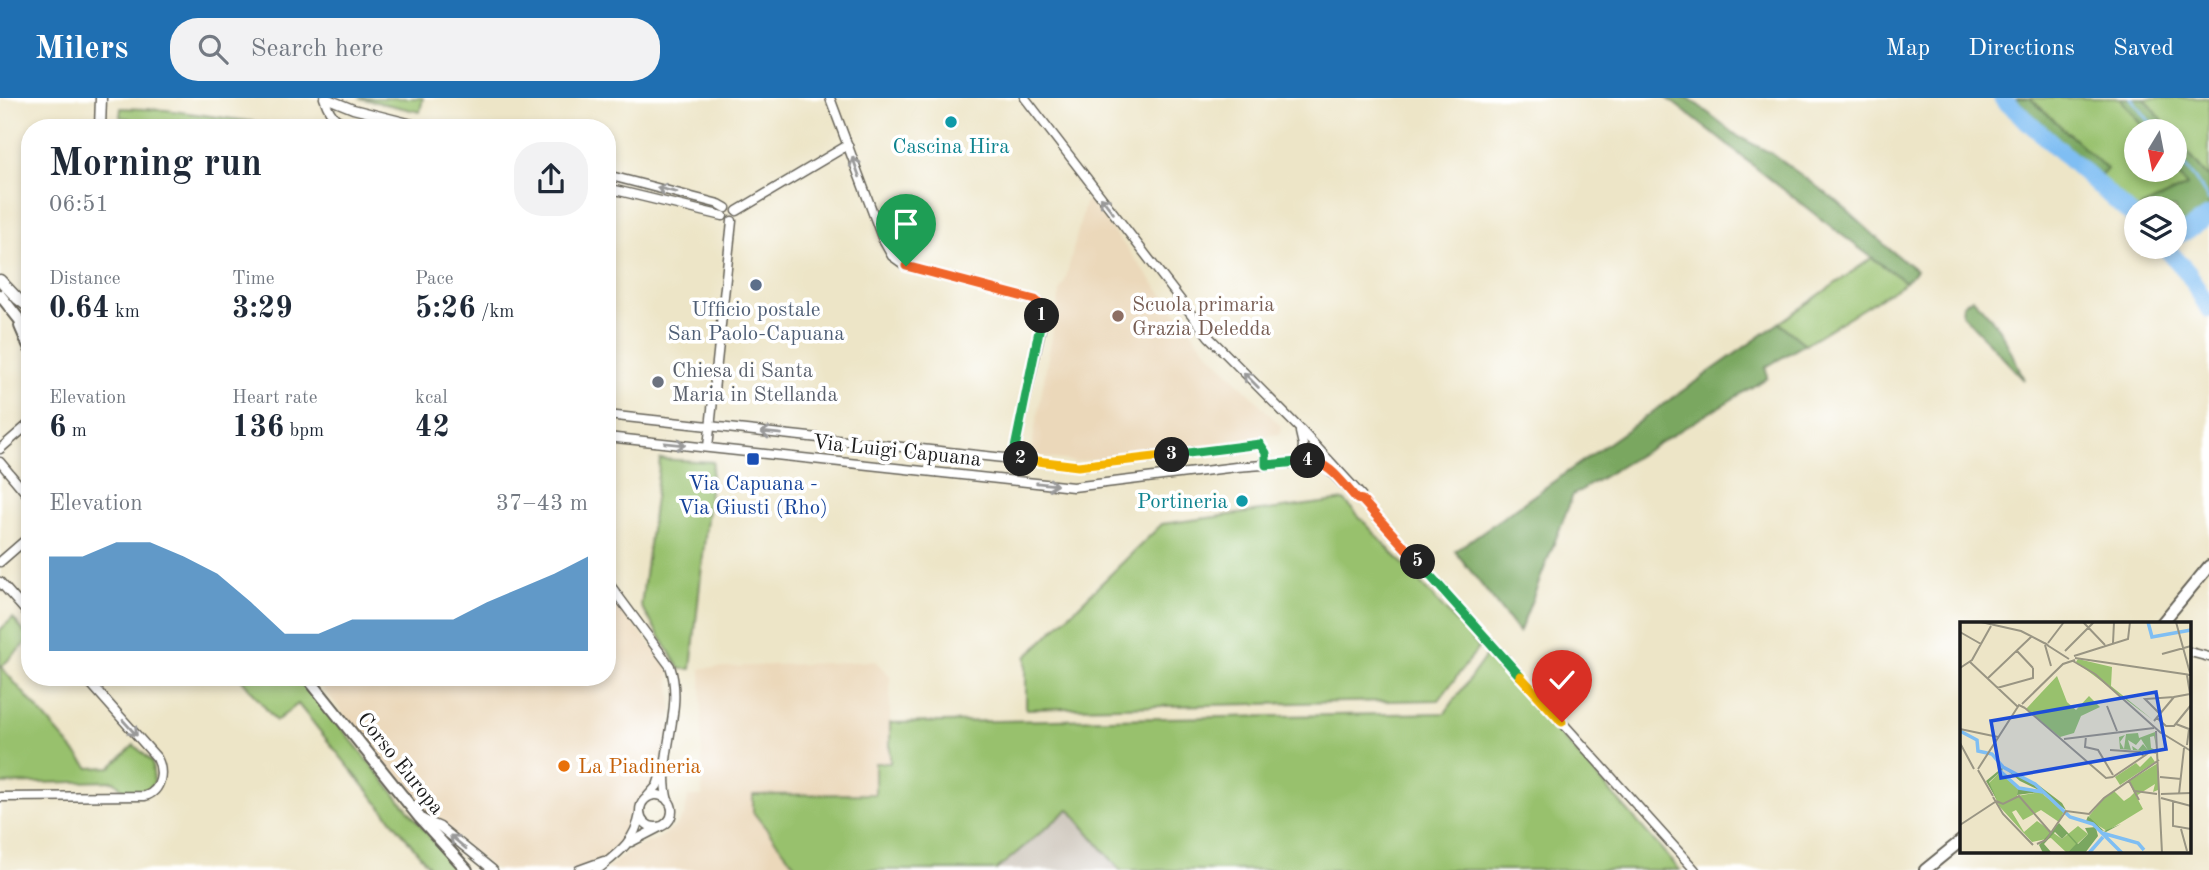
<!DOCTYPE html>
<html lang="en">
<head>
<meta charset="utf-8">
<style>
  :root { --surface:#fff; --page:#f2f2f3; --text:#1f2937; --muted:#747a83; --accent:#1f6fb2 }
  body { margin:0; font-family:"Old Standard TT",serif; background:var(--page); color:var(--text); height:100vh; display:flex; flex-direction:column; font-size:26px; white-space:nowrap }
  * { box-sizing:border-box; margin:0 }
  p { font-size:23px; color:var(--muted) }
  .icon { flex:none; width:38px; height:38px; fill:none; stroke:currentColor; stroke-width:2; stroke-linecap:round; stroke-linejoin:round }
  .map { position:relative; flex:1; overflow:hidden }
  .side { position:absolute; left:21px; top:21px; width:595px; height:567px; display:flex; flex-direction:column; background:var(--surface); border-radius:28px; box-shadow:0 4px 10px #0003 }
  .side>* { flex:none }
  .needle { width:46px; rotate:190deg }
  .buttons { position:absolute; left:2124px; top:21px; display:grid; gap:14px }
  .buttons a { display:grid; place-items:center; width:63px; height:63px; border-radius:50%; background:var(--surface); box-shadow:0 4px 10px #0003; font-size:35px }
  .pin { position:absolute; display:grid; place-items:center; width:60px; height:60px; color:#fff; margin:-72px -30px; border-radius:50% 50% 50% 0; rotate:-45deg; box-shadow:0 0 7px #0007 }
  .pin .icon { rotate:45deg }
  .km { position:absolute; width:35px; height:35px; margin:-18px; border-radius:50%; background:#222; color:#fff; font-size:19px; line-height:35px; text-align:center }
  .round { display:grid; place-items:center; flex:none; width:74px; height:74px; border-radius:28px; background:var(--page) }
  .head { display:flex; align-items:center; justify-content:space-between; height:119px; padding:0 28px }
  h1 { font-size:38px; font-weight:700; line-height:52px }
  .metrics { display:grid; grid-template-columns:repeat(3,1fr); gap:10px; height:119px; padding:7px 28px }
  .metrics div { display:grid; align-content:center }
  .metrics b { font-size:30px; font-weight:700 }
  .metrics small { font-size:19px; font-weight:400 }
  .metrics p { font-size:19px }
  .chart { height:196px; padding:14px 28px }
  .chart p { display:flex; justify-content:space-between }
  .chart svg { width:100%; height:126px; margin-top:7px; fill:var(--accent); opacity:.7 }
  header { display:flex; align-items:center; gap:42px; box-sizing:border-box; height:98px; padding:0 35px; background:var(--accent); color:#fff }
  header strong { font-size:33px }
  nav { display:flex; gap:38px; margin-inline-start:auto; font-size:24px }
  .search { width:490px; height:63px; background:var(--page); display:flex; align-items:center; gap:18px; box-sizing:border-box; padding:0 24px; border-radius:28px; color:var(--muted); font-size:26px }
  .map>svg:first-child { display:block }
</style>
</head>
<body>
<header>
<strong>Milers</strong>
<div class="search"><svg class="icon" aria-label="search" viewBox="0 0 24 24"><circle cx="10" cy="10" r="6"/><path d="M15 15l6 6"/></svg>Search here</div>
<nav><a>Map</a><a>Directions</a><a>Saved</a></nav>
</header>
<div class="map">
<svg width="2209" height="772" viewBox="0 0 2209 772">
  <rect width="100%" height="100%" fill="#fff"/>
  <filter id="ink" filterUnits="userSpaceOnUse"><feTurbulence type="fractalNoise" baseFrequency=".0143" numOctaves="2"/><feDisplacementMap in="SourceGraphic" scale="14" xChannelSelector="R" yChannelSelector="G"/><feConvolveMatrix kernelMatrix="1 2 1 2 8 2 1 2 1" color-interpolation-filters="sRGB"/></filter>
  <filter id="wash" filterUnits="userSpaceOnUse"><feTurbulence type="fractalNoise" baseFrequency=".00686" numOctaves="4" result="noise"/><feDisplacementMap in="SourceGraphic" scale="28" xChannelSelector="R" yChannelSelector="G"/><feGaussianBlur stdDeviation="1.57" result="paint"/><feColorMatrix in="noise" values="0 0 0 0 0 0 0 0 0 0 0 0 0 0 0 0 0 1.4 0 .05"/><feComposite in="paint" operator="in"/></filter>
  <g filter="url(#wash)">
    <rect width="100%" height="100%" fill="#ede5c7"/>
    <g fill="#ebd8ba">
      <polygon points="1089,102 1202,247 1282,329 1280,336 1075,364 1030,357 1061,189 1064,187 1085,105"/>
      <polygon points="607,494 669,569 672,612 663,667 656,688 641,704 637,727 609,760 575,772 498,772 487,766 438,721 420,713 314,579 607,579"/>
      <polygon points="875,563 890,578 890,665 875,696 753,714 799,772 606,772 628,753 661,739 677,727 685,716 688,698 702,698 701,570"/>
    </g>
    <polygon fill="#cbc3b8" points="1069,710 1120,772 996,772"/>
    <g fill="#98c16d" stroke="#5a6e44" stroke-width="2">
      <polygon points="359,0 423,0 420,14"/>
      <polygon points="2030,0 2120,0 2146,33 2137,33 2137,72 2175,72 2187,88 2137,112 2099,80 2106,71"/>
      <polygon points="2145,0 2209,0 2209,78 2207,78 2175,40 2175,33 2170,33"/>
      <polygon points="121,10 166,12 298,30 233,28 232,30 131,30 131,21 120,19"/>
      <polygon points="1872,160 1906,184 1805,246 1779,225"/>
      <polygon points="660,361 713,364 691,571 680,571 641,508"/>
      <polygon points="1344,402 1479,549 1439,602 1026,611 1026,559 1162,426"/>
      <polygon points="13,520 30,541 1,569 89,670 111,669 134,647 152,664 154,684 148,693 124,693 114,683 0,686 0,532"/>
      <polygon points="1488,555 1680,772 1120,772 1069,711 996,772 799,772 753,714 753,697 875,696 875,665 890,665 890,625 1445,615"/>
      <polygon points="240,579 300,579 457,772 432,772 298,606 276,623"/>
    </g>
    <g fill="#7aa760" stroke="#4b623e" stroke-width="2">
      <path d="M1667,0H1689L1739,39L1771,55L1838,104L1888,150L1916,172L1906,184C1824,127 1747,61 1667,0Z"/>
      <polygon points="2014,0 2030,0 2107,71 2099,80"/>
      <polygon points="2120,0 2145,0 2170,33 2146,33"/>
      <polygon points="2175,40 2207,78 2209,78 2209,110 2190,126 2175,133 2175,110 2140,110 2187,88 2175,72"/>
      <path d="M1972,200C1998,222 2011,252 2024,282L1962,216L1963,207Z"/>
      <polygon points="1779,225 1805,246 1766,269 1767,280 1573,397 1519,535 1455,453"/>
    </g>
    <g fill="none" stroke-linecap="round" stroke-linejoin="round">
      <g stroke="#7fbef3" stroke-width="2.5">
        <polyline points="2131,0 2157,33"/>
        <polyline points="2175,56 2195,81 2209,103"/>
      </g>
      <g stroke="#7fbef3" stroke-width="18">
        <polyline points="2002,0 2137,122"/>
        <polyline points="2175,138 2187,133 2209,118"/>
        <polyline points="2165,149 2188,175 2209,211"/>
      </g>
    </g>
  </g>
  <g filter="url(#ink)">
    <g fill="none" stroke-linecap="round" stroke-linejoin="round">
      <g stroke="#656258" stroke-width="11">
        <g id="minor">
          <path d="M324,0C332,24 339,24 363,30"/>
          <polyline points="326,0 353,11 428,30"/>
          <polyline points="830,0 883,142 892,158 906,168 1035,202 1042,208 1041,230 1013,360"/>
          <polyline points="1025,0 1209,239 1300,331 1361,397 1362,402 1695,772"/>
          <polyline points="607,77 719,106 726,110"/>
          <polyline points="607,90 723,118"/>
          <polyline points="737,113 848,47"/>
          <polyline points="607,317 1078,368 1260,346 1266,355 1266,367"/>
          <polyline points="1300,334 1303,347 1301,364"/>
          <polyline points="607,339 1073,389 1236,369 1316,363 1324,367 1358,401"/>
          <polyline points="708,349 732,123"/>
          <polyline points="0,351 30,325"/>
          <polyline points="0,364 30,400"/>
          <polyline points="0,464 30,438"/>
          <path d="M607,483L670,568C685,612 656,658 668,703"/>
          <polyline points="0,484 30,518"/>
          <polyline points="2190,554 2209,559"/>
          <circle cx="656" cy="713" r="16"/>
          <polyline points="648,698 657,688 662,673"/>
          <path d="M0,699L145,698C162,693 164,673 157,660L85,579"/>
          <polyline points="422,721 440,729 493,772"/>
          <polyline points="631,744 660,729"/>
          <polyline points="579,772 604,763"/>
          <path d="M597,772C618,755 635,744 640,716"/>
        </g>
      </g>
      <g stroke="#656258" stroke-width="13">
        <g id="tertiary">
          <polyline points="100,30 101,0"/>
          <polyline points="0,182 18,201 30,210"/>
        </g>
      </g>
      <g stroke="#656258" stroke-width="14">
        <g id="secondary">
          <polyline points="0,197 30,235"/>
          <polyline points="20,228 30,251"/>
          <polyline points="2162,525 2209,468"/>
          <polyline points="307,579 420,720 467,772"/>
          <polyline points="1925,772 1962,742"/>
        </g>
      </g>
      <use href="#minor" stroke="#fff" stroke-width="8"/>
      <use href="#tertiary" stroke="#fff" stroke-width="10"/>
      <use href="#secondary" stroke="#fff" stroke-width="10"/>
    </g>
    <defs><path id="oneway-shaft" d="M-6 0H5M1.5-3L5.5 0L1.5 3" fill="none" stroke-width="1.6" stroke-linecap="round" stroke-linejoin="round" transform="scale(1.75)"/></defs>
    <g stroke="#999">
      <use href="#oneway-shaft" transform="translate(856 69) rotate(-110)"/>
      <use href="#oneway-shaft" transform="translate(667 92) rotate(-166)"/>
      <use href="#oneway-shaft" transform="translate(1107 107) rotate(-128)"/>
      <use href="#oneway-shaft" transform="translate(1251 282) rotate(-135)"/>
      <use href="#oneway-shaft" transform="translate(771 335) rotate(-174)"/>
      <use href="#oneway-shaft" transform="translate(675 346) rotate(6)"/>
      <use href="#oneway-shaft" transform="translate(1047 386) rotate(6)"/>
      <use href="#oneway-shaft" transform="translate(130 630) rotate(48)"/>
      <use href="#oneway-shaft" transform="translate(458 744) rotate(-140)"/>
    </g>
  </g>
  <g fill="none" stroke-linecap="round" stroke-linejoin="round" filter="url(#ink)">
    <g stroke="#fff" stroke-width="14">
      <polyline id="split-1" points="906,168 1035,202 1042,208 1042,218"/>
    </g>
    <g stroke="#fff" stroke-width="14">
      <polyline id="split-2" points="1021,361 1013,360 1042,218"/>
    </g>
    <g stroke="#fff" stroke-width="14">
      <polyline id="split-3" points="1021,361 1078,368 1172,357"/>
    </g>
    <g stroke="#fff" stroke-width="14">
      <polyline id="split-4" points="1172,357 1260,346 1266,355 1266,367 1308,363"/>
    </g>
    <g stroke="#fff" stroke-width="14">
      <path id="split-5" d="M1308,363C1329,363 1343,386 1357,401L1362,402L1418,464"/>
    </g>
    <g stroke="#fff" stroke-width="14">
      <polyline id="split-6" points="1418,464 1520,578"/>
    </g>
    <g stroke="#fff" stroke-width="14">
      <polyline id="split-7" points="1520,578 1562,624"/>
    </g>
    <use href="#split-1" stroke="#f0652b" stroke-width="9"/>
    <use href="#split-2" stroke="#22a559" stroke-width="9"/>
    <use href="#split-3" stroke="#f5b400" stroke-width="9"/>
    <use href="#split-4" stroke="#22a559" stroke-width="9"/>
    <use href="#split-5" stroke="#f0652b" stroke-width="9"/>
    <use href="#split-6" stroke="#22a559" stroke-width="9"/>
    <use href="#split-7" stroke="#f5b400" stroke-width="9"/>
  </g>
  <g fill="#0f9aa8" stroke="#fff" stroke-width="2.5">
    <circle cx="951" cy="24" r="7"/>
    <circle cx="1242" cy="403" r="7"/>
  </g>
  <circle fill="#5c6f8a" stroke="#fff" stroke-width="2.5" cx="756" cy="187" r="7"/>
  <circle fill="#8d6e63" stroke="#fff" stroke-width="2.5" cx="1118" cy="218" r="7"/>
  <circle fill="#6b7280" stroke="#fff" stroke-width="2.5" cx="658" cy="284" r="7"/>
  <rect fill="#1a4fb4" stroke="#fff" stroke-width="2.5" x="746" y="354" width="14" height="14" rx="3.5"/>
  <circle fill="#e8710a" stroke="#fff" stroke-width="2.5" cx="564" cy="668" r="7"/>
  <g text-anchor="middle" stroke-width="7" stroke-linejoin="round" paint-order="stroke">
    <g font-size="21" fill="#0d838f" stroke="#fff">
      <text x="951" y="55">Cascina Hira</text>
      <text x="1228" y="410" text-anchor="end">Portineria</text>
    </g>
    <g font-size="21" fill="#785e54" stroke="#fff" text-anchor="start">
      <text x="1132" y="213">Scuola primaria<tspan x="1132" dy="24">Grazia Deledda</tspan></text>
    </g>
    <g font-size="21" fill="#4e5e75" stroke="#fff">
      <text x="756" y="218">Ufficio postale<tspan x="756" dy="24">San Paolo-Capuana</tspan></text>
    </g>
    <g font-size="21" fill="#5b616d" stroke="#fff" text-anchor="start">
      <text x="672" y="279">Chiesa di Santa<tspan x="672" dy="24">Maria in Stellanda</tspan></text>
    </g>
    <g font-size="21" fill="#1c1c1c" stroke="#fff">
      <text transform="translate(897 352) rotate(6)" y="7">Via Luigi Capuana</text>
      <text transform="translate(401 665) rotate(51)" y="7">Corso Europa</text>
    </g>
    <g font-size="21" fill="#164399" stroke="#fff">
      <text x="753" y="392">Via Capuana -<tspan x="753" dy="24">Via Giusti (Rho)</tspan></text>
    </g>
    <g font-size="21" fill="#c56008" stroke="#fff" text-anchor="start">
      <text x="578" y="675">La Piadineria</text>
    </g>
  </g>
  <g transform="translate(1960 524)">
    <rect width="231" height="231" fill="#ede5c7"/>
    <path d="M118,37L152,45L151,64L193,98L116,40ZM97,54L107,80L116,88L129,74L140,85L121,94L114,111L100,115L66,87ZM195,110L196,124L194,114L190,115L191,126L196,128L182,129L173,128L172,124L178,128L183,122L188,128L181,117L176,123L168,118L171,128L160,127L159,115L165,113L160,120L164,127L166,112L178,111L179,116ZM191,134L195,140L160,163L155,155L176,141L180,145ZM198,141V168L193,170L195,162L176,174L183,187L147,209L131,199L129,194L144,176L154,169L164,179L170,175L174,171L169,159ZM40,150L58,167L57,174L80,170L104,189L99,200L81,188L63,198L56,188L52,190L64,210L77,199L102,217L118,204L128,212L107,231L91,216L72,220L39,184L29,161Z" fill="#98c16d"/>
    <path d="M43,145L42,150L59,166L79,168L60,159L48,149L77,162L102,181L106,188L80,170L57,173L58,166L40,150L29,160L37,178L26,159ZM128,194L144,209L161,202L146,210L136,206L138,214L125,231H107L116,222L107,212L102,217L95,210L84,222L91,230L83,231L79,223L99,201L118,222L128,212L125,206L136,205L126,199Z" fill="#7aa760"/>
    <path fill="none" stroke="#7fbef3" stroke-width="3.5" d="M188,0L192,15L231,8M0,109L17,118L18,129L32,132L43,145L75,162L110,195L133,202L162,231M39,148L59,166L83,170M142,211L178,221L184,228M129,231L143,215"/>
    <path fill="none" stroke="#999583" stroke-width="2" d="M21,0L61,9L88,23L85,21M123,0L145,23M216,0L230,51M0,10L21,22M88,21L104,0M153,21L154,0M85,23L91,44M87,23L109,37M57,29L73,46M105,29L134,0M202,32L231,24M114,34L168,17L170,0M115,36L231,53M113,39L135,52M10,40L58,85M0,46L12,38L31,4M135,52L201,111M227,53L231,78M27,57L71,15M37,66L73,56V46M62,82L103,42L115,38M147,84L157,109M65,86L146,156L153,155M200,92L185,77L214,75M197,96L206,104H214L231,83M194,99L214,75L230,72M216,102L229,107L227,123M0,107L38,115M196,109L202,231M200,110L231,129M126,114L125,125L138,128L153,153M104,117L194,106M0,121L14,147M150,128L180,130L184,135M18,147L59,83L65,86M18,148L33,174M153,155L190,130L198,131M200,155L221,157M169,159L179,178M175,169L197,172M201,172L231,171M219,172L224,126M33,175L43,192L73,223M201,176L231,184M36,179L43,182L59,174L91,211M213,180V204L231,207M0,203L35,180M221,207L227,229M77,222L86,218L106,189L129,192L144,176L199,138"/>
    <path fill="#1d4ed8" fill-opacity="0.15" stroke="#1d4ed8" stroke-width="3.5" d="M196,70L206,127L41,156L31,99Z"/>
    <rect width="231" height="231" fill="none" stroke="#1c1c1c" stroke-width="3.5"/>
  </g>
</svg>
<div class="buttons">
<a><svg class="needle" viewBox="-14 -14 28 28"><path d="M0-13l5 13h-10z" fill="#e53935"/><path d="M0 13l5-13h-10z" fill="#747a83"/></svg></a>
<a><svg class="icon" aria-label="layers" viewBox="0 0 24 24"><path d="M12 4l9 5-9 5-9-5zM3 14l9 5 9-5"/></svg></a>
</div>
<div class="pin" style="left:906px;top:168px;background:#1e9e55"><svg class="icon" aria-label="arrive" viewBox="0 0 24 24"><path d="M6 21V4h12l-3 4 3 4H6"/></svg></div>
<div class="pin" style="left:1562px;top:624px;background:#d93025"><svg class="icon" aria-label="check" viewBox="0 0 24 24"><path d="M5 12l5 5 9-10"/></svg></div>
<b class="km" style="left:1042px;top:218px">1</b>
<b class="km" style="left:1021px;top:361px">2</b>
<b class="km" style="left:1172px;top:357px">3</b>
<b class="km" style="left:1308px;top:363px">4</b>
<b class="km" style="left:1418px;top:464px">5</b>
<section class="side">
<div class="head"><div><h1>Morning run</h1><p>06:51</p></div><a class="round"><svg class="icon" aria-label="share" viewBox="0 0 24 24"><path d="M12 15V3M7 8l5-5 5 5M5 13v7h14v-7"/></svg></a></div>
<div class="metrics">
<div><p>Distance</p><b>0.64<small> km</small></b></div>
<div><p>Time</p><b>3:29</b></div>
<div><p>Pace</p><b>5:26<small> /km</small></b></div>
</div>
<div class="metrics">
<div><p>Elevation</p><b>6<small> m</small></b></div>
<div><p>Heart rate</p><b>136<small> bpm</small></b></div>
<div><p>kcal</p><b>42</b></div>
</div>
<div class="chart"><p><span>Elevation</span>37–43 m</p>
<svg viewBox="0 0 160 44" preserveAspectRatio="none"><path d="M0 44V11L10 11L20 6L30 6L40 11L50 17L60 27L70 38L80 38L90 33L100 33L110 33L120 33L130 27L140 22L150 17L160 11V44z"/></svg>
</div>
</section>
</div>
</body>
</html>
